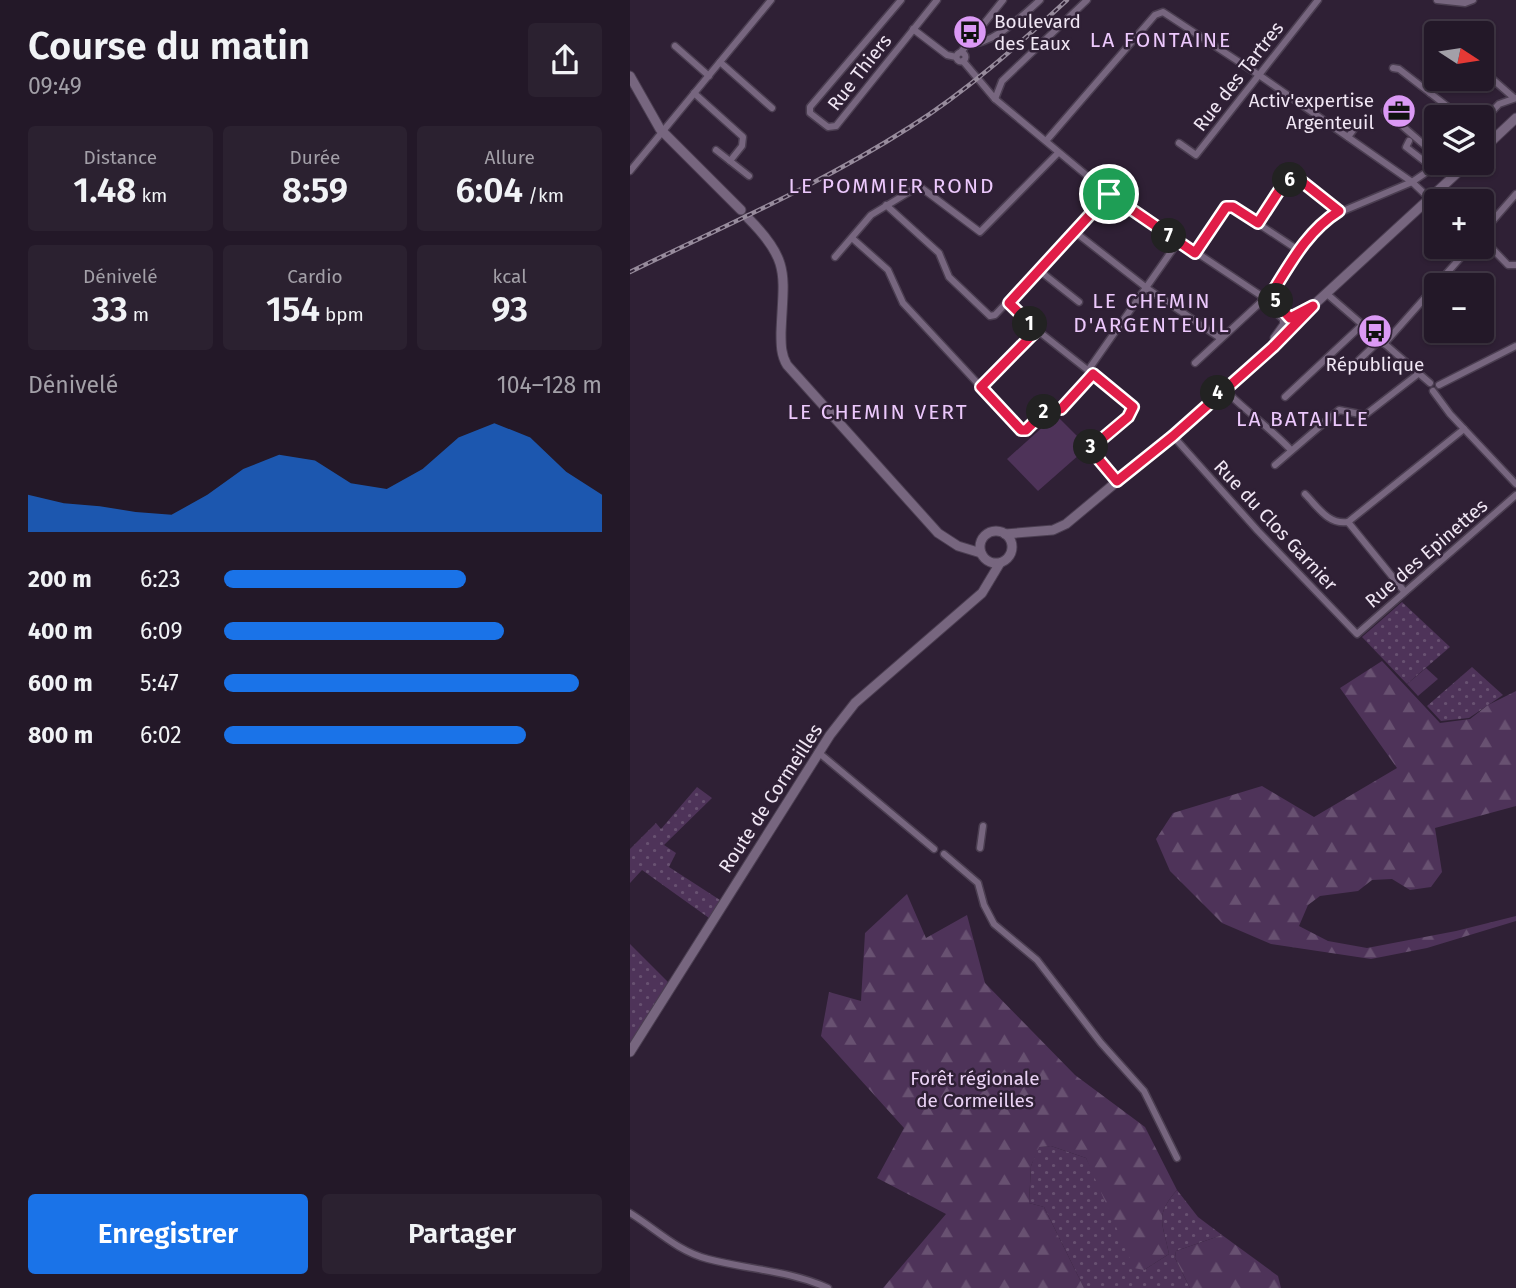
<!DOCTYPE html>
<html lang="fr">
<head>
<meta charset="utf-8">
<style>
  :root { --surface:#231828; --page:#2b2130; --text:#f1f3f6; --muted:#a3a0a8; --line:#403745; --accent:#1a73e8 }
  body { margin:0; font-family:"Fira Sans",sans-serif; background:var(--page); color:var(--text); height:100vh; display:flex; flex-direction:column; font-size:26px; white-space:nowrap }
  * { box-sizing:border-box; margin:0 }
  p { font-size:23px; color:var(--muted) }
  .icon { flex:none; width:38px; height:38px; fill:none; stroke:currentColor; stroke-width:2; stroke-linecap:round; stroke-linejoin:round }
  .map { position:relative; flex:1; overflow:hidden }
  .side { display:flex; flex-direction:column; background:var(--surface); width:630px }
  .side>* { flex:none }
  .needle { width:46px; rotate:102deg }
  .controls { position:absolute; left:794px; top:21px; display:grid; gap:14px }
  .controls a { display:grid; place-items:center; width:70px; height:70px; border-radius:7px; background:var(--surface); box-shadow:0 2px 5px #0004,0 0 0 2px var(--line); font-size:35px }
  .pin { position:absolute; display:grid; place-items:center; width:60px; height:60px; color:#fff; margin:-30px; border:4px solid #fff; border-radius:50%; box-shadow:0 2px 7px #0007 }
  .km { position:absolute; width:35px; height:35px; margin:-18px; border-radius:50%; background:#222; color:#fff; font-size:19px; line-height:35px; text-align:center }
  .round { display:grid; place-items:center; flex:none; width:74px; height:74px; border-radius:7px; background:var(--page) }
  .head { display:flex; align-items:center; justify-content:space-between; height:119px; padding:0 28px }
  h1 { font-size:38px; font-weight:600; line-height:52px }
  .stats { display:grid; grid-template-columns:repeat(3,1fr); gap:10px; height:119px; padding:7px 28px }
  .stats div { display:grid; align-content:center; border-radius:7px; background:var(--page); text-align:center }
  .stats b { font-size:35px; font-weight:600 }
  .stats small { font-size:19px; font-weight:400 }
  .stats p { font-size:19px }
  .chart { height:196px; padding:14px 28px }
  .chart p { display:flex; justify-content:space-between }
  .chart svg { width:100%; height:126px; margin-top:7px; fill:var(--accent); opacity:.7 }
  .button { display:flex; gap:14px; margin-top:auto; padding:14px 28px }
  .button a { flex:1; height:80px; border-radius:7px; background:var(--accent); color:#fff; font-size:28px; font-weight:600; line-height:80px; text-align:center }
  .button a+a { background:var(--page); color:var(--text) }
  ul { padding:0 28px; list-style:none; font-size:23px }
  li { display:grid; grid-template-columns:112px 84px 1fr; align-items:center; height:52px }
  li i { height:18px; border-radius:9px; background:var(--accent) }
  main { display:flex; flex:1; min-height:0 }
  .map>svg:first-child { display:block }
</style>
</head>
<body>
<main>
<section class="side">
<div class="head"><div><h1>Course du matin</h1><p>09:49</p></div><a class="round"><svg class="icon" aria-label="share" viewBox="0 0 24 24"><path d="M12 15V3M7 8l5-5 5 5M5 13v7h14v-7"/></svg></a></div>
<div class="stats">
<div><p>Distance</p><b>1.48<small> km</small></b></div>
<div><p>Durée</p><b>8:59</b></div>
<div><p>Allure</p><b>6:04<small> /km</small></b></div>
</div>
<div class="stats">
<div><p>Dénivelé</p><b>33<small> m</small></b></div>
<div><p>Cardio</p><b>154<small> bpm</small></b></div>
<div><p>kcal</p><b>93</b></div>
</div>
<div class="chart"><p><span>Dénivelé</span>104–128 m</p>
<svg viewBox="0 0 160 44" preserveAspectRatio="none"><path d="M0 44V31L10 34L20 35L30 37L40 38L50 31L60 22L70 17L80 19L90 27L100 29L110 22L120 11L130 6L140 11L150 23L160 31V44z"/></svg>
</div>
<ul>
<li><b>200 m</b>6:23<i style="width:64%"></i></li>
<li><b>400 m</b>6:09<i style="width:74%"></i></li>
<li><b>600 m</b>5:47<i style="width:94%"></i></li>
<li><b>800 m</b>6:02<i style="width:80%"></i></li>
</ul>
<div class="button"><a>Enregistrer</a><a>Partager</a></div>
</section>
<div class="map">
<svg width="886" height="1288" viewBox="0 0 886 1288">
  <defs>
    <pattern id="grass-dots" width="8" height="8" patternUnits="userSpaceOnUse" patternTransform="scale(1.75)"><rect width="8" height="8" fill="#4e3359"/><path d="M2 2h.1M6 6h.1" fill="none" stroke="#685171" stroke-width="1.8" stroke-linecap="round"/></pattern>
    <pattern id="forest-firs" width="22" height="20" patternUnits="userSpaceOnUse" patternTransform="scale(1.75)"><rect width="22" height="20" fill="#4e3359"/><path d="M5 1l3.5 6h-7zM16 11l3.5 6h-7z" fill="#685171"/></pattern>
  </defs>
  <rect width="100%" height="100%" fill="#2f2035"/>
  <g fill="url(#grass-dots)">
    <polygon points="772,602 820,647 777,684 732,637"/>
    <polygon points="842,667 873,695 839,718 811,721 797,706"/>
    <polygon points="67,787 82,798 34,845 46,853 39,867 90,900 79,918 12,870 0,883 0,849 26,823 31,829"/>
    <polygon points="0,944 38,982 0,1045"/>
    <path d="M421,1146L456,1158L514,1270L539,1254C533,1223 524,1216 547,1190L568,1217L592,1235L546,1251L545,1258L560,1288H454L414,1207L399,1203L401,1166L408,1147Z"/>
  </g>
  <g fill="url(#forest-firs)">
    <polygon points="752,661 810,723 840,719 858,705 886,691 886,806 805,828 812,872 801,887 780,890 762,879 742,880 728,891 690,896 678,905 669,926 698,941 737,948 826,931 886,916 886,921 797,948 741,959 641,944 592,923 540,871 526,839 543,813 632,786 684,817 767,768 710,688"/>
    <path d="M277,894L296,938L337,915L355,983L445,1075L515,1127L547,1190C524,1216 533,1223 539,1254L514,1270L504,1268L456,1158L421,1146L409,1147L401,1166L399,1203L414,1207L454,1288H253L316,1214L247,1178L274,1128L191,1036L199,992L231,1001L235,933Z"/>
    <polygon points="592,1235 648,1276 651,1288 560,1288 545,1258 546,1251"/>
  </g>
  <g fill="#4e3359">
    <polygon points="426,415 458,447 408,491 377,459"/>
    <polygon points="796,668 808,679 788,696 777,684"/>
  </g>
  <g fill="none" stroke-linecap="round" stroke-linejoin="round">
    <g stroke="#4b3e51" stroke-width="9">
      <g id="street">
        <polyline points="271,0 180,107 180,113 198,127 206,126 307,0"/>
        <polyline points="807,0 835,3 843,0"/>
        <polyline points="283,29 317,55 326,57"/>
        <path d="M334,45C363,45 390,18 410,0"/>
        <polyline points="45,46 79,76"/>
        <polyline points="331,52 373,0"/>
        <circle cx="331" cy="57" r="4.5"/>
        <polyline points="333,61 365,99 479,194 633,297 641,296 660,318"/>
        <polyline points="90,62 142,108"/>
        <polyline points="763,68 769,69 831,117"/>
        <polyline points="852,70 883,97"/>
        <polyline points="64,93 113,137 112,146 100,161 119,176"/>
        <polyline points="800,93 812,79"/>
        <polyline points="365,99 372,81 457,0"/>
        <polyline points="755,111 807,156"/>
        <polyline points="852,122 869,104 886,98"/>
        <polyline points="718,137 727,125"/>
        <polyline points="416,141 525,15 533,12 629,75 782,182 800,199"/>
        <polyline points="779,141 776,147 803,168"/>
        <polyline points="549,143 566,155 688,0"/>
        <polyline points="86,150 100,161"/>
        <polyline points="0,171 141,0"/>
        <polyline points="256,205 309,253 319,277 360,316 365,315 479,194"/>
        <path d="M628,223C638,208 650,178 670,180L709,210"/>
        <polyline points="445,232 518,289 590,338"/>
        <polyline points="852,233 886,194"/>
        <polyline points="222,238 258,270 273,303 391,430 417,409 431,409 463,374"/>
        <polyline points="852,238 878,265 886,265"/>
        <polyline points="565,253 596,207 603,207 668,250"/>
        <polyline points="205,257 241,215 289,186 350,232 428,153"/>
        <polyline points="410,271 449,302"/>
        <polyline points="697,294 800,383"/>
        <polyline points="641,296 668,250 701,216 782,182 810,163"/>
        <polyline points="632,299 655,321"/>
        <polyline points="379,303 407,330 503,406 498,417 460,449 487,481"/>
        <polyline points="754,344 840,247"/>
        <polyline points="729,360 750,340"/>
        <polyline points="565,363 632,301"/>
        <polyline points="459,369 548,242"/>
        <polyline points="809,385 886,346"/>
        <polyline points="351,387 407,330"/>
        <polyline points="803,391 820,414 886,484"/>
        <path d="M599,394C620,414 642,430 661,450"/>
        <polyline points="655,397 732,325"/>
        <polyline points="543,436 628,531 727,634 886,495"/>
        <polyline points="645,465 709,410 735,415 788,374"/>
        <path d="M675,494C688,507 698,525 718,522"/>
        <polyline points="774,591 718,522 834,429"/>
        <polyline points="188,752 304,849"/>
        <polyline points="350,848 353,826"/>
        <polyline points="314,854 348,883 354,905 364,924 407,960 471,1043 514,1091 547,1158"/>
        <path d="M0,1213C26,1229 47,1251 78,1259C120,1270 157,1270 198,1288"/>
      </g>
    </g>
    <g stroke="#4b3e51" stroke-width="11">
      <g id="secondary">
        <polyline points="0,76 30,129 111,210"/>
        <polyline points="852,150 886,118"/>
        <path d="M118,218C162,262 153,276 151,333C151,345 151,355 157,365L308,533L328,546L351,553"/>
        <circle cx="659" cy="322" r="4.5"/>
        <polyline points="663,324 838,163"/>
        <polyline points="645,338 655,324"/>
        <circle cx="366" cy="547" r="16"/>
        <polyline points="375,534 423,530 436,524 555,425 644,347 661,326"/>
        <polyline points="0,1052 200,735 225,703 352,593 370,563"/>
      </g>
    </g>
    <use href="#street" stroke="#77667f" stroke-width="6"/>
    <use href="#secondary" stroke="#77667f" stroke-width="9"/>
    <g stroke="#978b9c" stroke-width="4.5">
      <path id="rail" d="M0,272C94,226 191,184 280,127C337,91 387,46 437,0"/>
    </g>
    <use href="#rail" stroke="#2f2035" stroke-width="2" stroke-dasharray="5" stroke-linecap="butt"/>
  </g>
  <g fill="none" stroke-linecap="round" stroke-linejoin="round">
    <g stroke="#fff" stroke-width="14">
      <path id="route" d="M663,179L670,180L709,211C677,231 660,264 640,296L660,318L683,306L643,347L543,436L487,481L460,449L498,417L503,407L463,374L431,409H417L396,430H391L351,387L407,330L379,303L479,194L565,253L596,207H603L628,223L654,183Z"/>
    </g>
    <use href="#route" stroke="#e11d48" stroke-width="9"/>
  </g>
  <defs>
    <g id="bus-disc" transform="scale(1.75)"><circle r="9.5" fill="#db99f5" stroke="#2f2035"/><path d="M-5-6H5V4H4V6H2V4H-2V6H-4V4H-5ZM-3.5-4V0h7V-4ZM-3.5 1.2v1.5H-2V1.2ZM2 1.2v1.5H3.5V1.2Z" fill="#111"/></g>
    <g id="office-disc" transform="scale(1.75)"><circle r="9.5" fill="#db99f5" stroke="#2f2035"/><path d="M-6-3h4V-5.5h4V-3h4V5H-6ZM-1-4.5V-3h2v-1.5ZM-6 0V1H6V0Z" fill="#111"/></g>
  </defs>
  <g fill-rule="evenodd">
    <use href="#bus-disc" x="340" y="32"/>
    <use href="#office-disc" x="769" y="111"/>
    <use href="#bus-disc" x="745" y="331"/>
  </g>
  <g text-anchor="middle" stroke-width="5" stroke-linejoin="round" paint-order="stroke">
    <g font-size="19" fill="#f0e6f4" stroke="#2f2035" text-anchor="start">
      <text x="364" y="28">Boulevard<tspan x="364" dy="22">des Eaux</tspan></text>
      <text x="744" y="107" text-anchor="end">Activ'expertise<tspan x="744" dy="22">Argenteuil</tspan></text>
      <text x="745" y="371" text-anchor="middle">République</text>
    </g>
    <g font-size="19" fill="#f0e6f4" stroke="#2f2035">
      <text transform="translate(229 72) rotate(-52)" y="7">Rue Thiers</text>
      <text transform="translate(608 76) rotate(-52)" y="7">Rue des Tartres</text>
      <text transform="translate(646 525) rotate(47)" y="7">Rue du Clos Garnier</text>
      <text transform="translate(796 553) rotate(-41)" y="7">Rue des Epinettes</text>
      <text transform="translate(140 798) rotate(-57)" y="7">Route de Cormeilles</text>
    </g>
    <g font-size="19" fill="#ead2f5" stroke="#2f2035">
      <text x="345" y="1085">Forêt régionale<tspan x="345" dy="22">de Cormeilles</tspan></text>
    </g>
    <g font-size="21" letter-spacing="2" fill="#ecc8fc" stroke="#2f2035">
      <text x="531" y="47">LA FONTAINE</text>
      <text x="262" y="193">LE POMMIER ROND</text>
      <text x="522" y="308">LE CHEMIN<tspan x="522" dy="24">D'ARGENTEUIL</tspan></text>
      <text x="248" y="419">LE CHEMIN VERT</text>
      <text x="673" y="426">LA BATAILLE</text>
    </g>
  </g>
</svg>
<div class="controls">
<a><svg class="needle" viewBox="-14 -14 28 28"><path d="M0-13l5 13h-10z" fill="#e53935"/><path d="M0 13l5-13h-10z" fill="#a3a0a8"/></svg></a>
<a><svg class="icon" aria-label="layers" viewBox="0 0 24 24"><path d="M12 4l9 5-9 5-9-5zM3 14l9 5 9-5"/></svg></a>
<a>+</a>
<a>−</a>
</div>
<div class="pin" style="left:479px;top:194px;background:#1e9e55"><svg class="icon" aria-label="arrive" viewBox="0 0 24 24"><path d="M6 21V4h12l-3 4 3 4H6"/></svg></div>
<b class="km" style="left:400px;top:324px">1</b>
<b class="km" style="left:414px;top:412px">2</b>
<b class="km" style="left:461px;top:447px">3</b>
<b class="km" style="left:588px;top:393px">4</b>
<b class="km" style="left:646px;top:301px">5</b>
<b class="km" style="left:660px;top:180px">6</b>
<b class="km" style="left:539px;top:236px">7</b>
</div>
</main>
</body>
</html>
